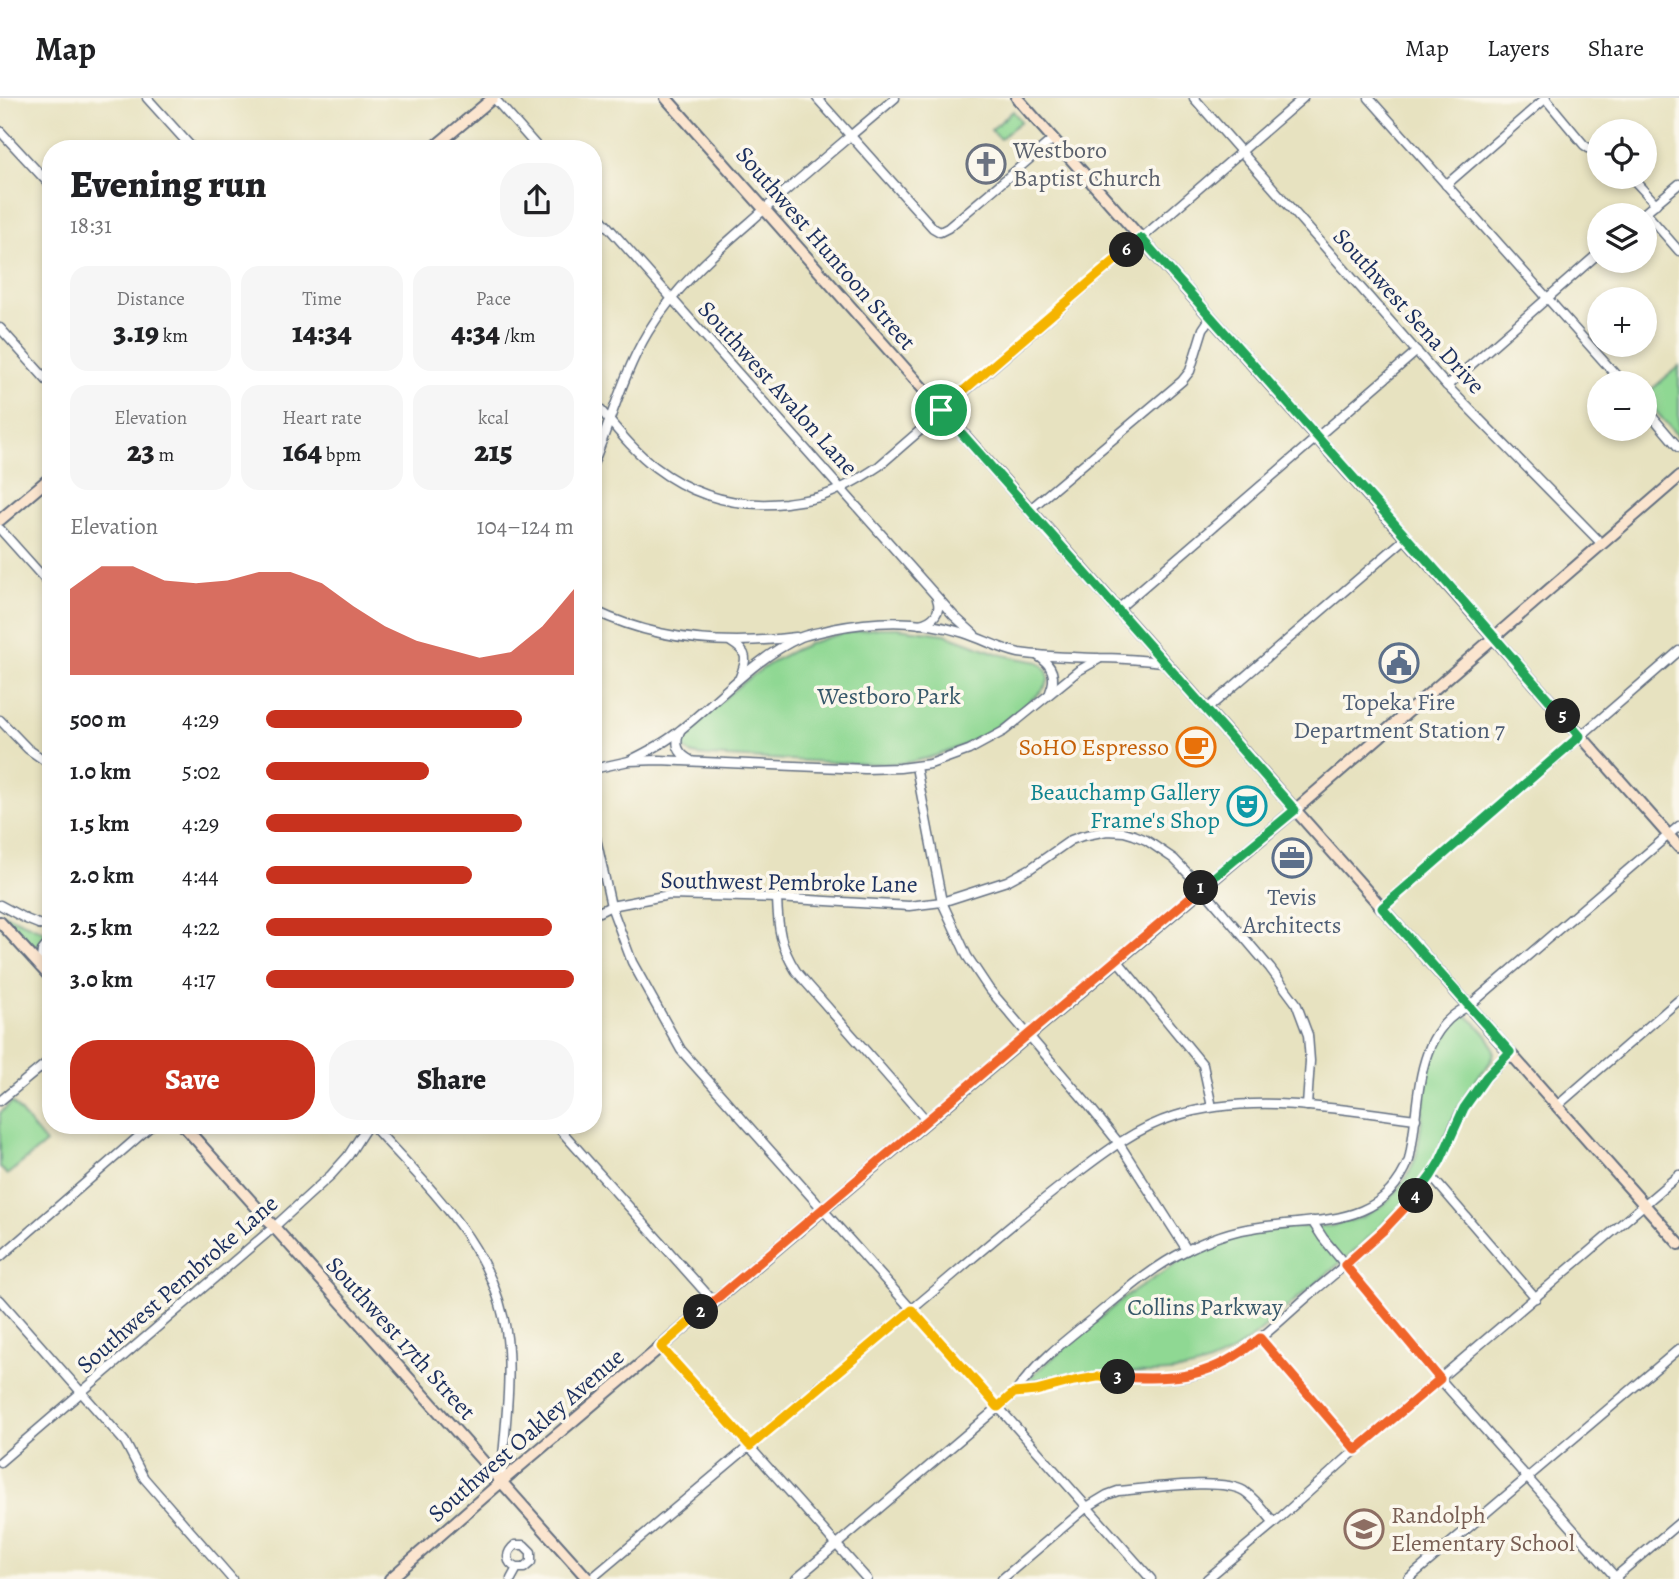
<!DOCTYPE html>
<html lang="en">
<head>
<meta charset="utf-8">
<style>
  :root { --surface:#fff; --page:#f6f6f6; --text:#202124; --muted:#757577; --line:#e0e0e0; --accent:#c8321e }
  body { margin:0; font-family:Alegreya,serif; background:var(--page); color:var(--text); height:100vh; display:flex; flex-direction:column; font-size:26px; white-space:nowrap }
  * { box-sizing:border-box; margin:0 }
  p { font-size:23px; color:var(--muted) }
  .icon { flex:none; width:38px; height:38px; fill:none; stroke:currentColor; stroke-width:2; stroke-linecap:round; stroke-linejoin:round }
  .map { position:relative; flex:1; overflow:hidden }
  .drawer { position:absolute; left:42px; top:42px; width:560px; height:994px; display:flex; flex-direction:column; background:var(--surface); border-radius:28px; box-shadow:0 4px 10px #0003 }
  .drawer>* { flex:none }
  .controls { position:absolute; left:1587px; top:21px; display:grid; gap:14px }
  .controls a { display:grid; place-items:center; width:70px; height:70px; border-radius:50%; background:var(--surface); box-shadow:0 4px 10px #0003; font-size:35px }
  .pin { position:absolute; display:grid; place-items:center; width:60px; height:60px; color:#fff; margin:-30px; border:4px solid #fff; border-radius:50%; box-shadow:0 2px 7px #0007 }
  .km { position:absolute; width:35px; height:35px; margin:-18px; border-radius:50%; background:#222; color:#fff; font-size:19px; line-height:35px; text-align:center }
  .round { display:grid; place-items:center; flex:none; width:74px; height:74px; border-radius:28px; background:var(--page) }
  .head { display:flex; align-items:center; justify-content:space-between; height:119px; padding:0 28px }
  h1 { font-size:38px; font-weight:800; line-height:52px }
  .stats { display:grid; grid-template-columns:repeat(3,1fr); gap:10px; height:119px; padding:7px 28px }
  .stats div { display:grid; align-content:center; border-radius:18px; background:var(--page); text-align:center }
  .stats b { font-size:30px; font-weight:800 }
  .stats small { font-size:19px; font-weight:400 }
  .stats p { font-size:19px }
  .chart { height:196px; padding:14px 28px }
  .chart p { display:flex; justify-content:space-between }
  .chart svg { width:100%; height:126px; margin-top:7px; fill:var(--accent); opacity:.7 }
  .cta { display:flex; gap:14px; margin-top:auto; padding:14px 28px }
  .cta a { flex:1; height:80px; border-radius:28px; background:var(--accent); color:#fff; font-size:28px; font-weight:800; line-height:80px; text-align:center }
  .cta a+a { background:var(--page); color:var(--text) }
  ul { padding:0 28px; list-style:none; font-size:23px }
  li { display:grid; grid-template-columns:112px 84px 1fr; align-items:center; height:52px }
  li i { height:18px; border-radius:9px; background:var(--accent) }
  header { display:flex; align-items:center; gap:42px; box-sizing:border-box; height:98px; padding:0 35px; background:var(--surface); border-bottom:2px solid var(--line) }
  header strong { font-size:33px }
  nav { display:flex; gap:38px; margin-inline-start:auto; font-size:24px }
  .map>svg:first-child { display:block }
</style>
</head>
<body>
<header>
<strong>Map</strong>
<nav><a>Map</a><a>Layers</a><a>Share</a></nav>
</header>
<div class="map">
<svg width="1679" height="1481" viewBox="0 0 1679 1481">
  <rect width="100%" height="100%" fill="#fbf7ec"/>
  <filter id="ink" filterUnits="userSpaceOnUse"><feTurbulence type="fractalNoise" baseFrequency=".0143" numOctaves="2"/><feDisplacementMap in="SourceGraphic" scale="14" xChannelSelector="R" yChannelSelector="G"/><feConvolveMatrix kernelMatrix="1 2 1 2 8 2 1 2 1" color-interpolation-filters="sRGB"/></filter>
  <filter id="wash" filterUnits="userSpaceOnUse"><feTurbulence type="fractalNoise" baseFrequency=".00686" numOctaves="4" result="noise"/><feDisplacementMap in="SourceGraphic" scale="28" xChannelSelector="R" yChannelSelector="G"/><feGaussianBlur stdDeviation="1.57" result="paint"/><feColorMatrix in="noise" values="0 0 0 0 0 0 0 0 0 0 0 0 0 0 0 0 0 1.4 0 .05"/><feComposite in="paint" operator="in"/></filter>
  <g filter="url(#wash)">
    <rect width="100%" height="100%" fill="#e7e2c0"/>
    <g fill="#8fd893" stroke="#558478" stroke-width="2">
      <polygon points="1013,13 1021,23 1000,41 991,32"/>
      <polygon points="1679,268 1679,340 1645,301 1645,297"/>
      <path d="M879,530H898L945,536L999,556L1016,560L1039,564C1055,577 1049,587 1036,598C999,631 960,655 910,664C884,668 856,665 830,664C789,662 748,660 707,658C695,657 684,657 682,643L687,633C708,616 727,596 749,580C790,549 828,535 879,530Z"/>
      <polygon points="6,817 45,834 46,837 36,851 32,851 4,819 3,818"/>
      <path d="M1464,917C1473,920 1478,928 1484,934C1504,957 1490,964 1475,983C1470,990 1465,998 1461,1005C1448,1028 1441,1055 1426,1077C1389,1127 1339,1166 1292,1205C1272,1222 1253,1242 1230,1255C1205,1270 1178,1275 1149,1275C1129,1275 1110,1272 1090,1275C1074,1277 1043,1290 1028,1286V1281L1125,1199L1190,1157L1229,1141L1248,1135L1284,1129L1332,1128L1346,1124L1362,1119L1375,1112L1389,1102L1396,1094L1408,1077L1416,1059L1419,1042L1426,987L1433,950L1455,923L1460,918Z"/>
      <polygon points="12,1004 46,1045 7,1077 0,1069 0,1015"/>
    </g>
  </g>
  <g filter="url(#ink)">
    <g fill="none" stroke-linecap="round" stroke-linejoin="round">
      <g stroke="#626e80" stroke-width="11">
        <g id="street">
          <polyline points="147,0 193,51"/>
          <polyline points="494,0 539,51"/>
          <polyline points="817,0 933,130 940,134 948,130 1053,41"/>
          <polyline points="1194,0 1447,288 1602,446"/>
          <polyline points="1369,0 1623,285"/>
          <polyline points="1545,0 1584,47 1600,58"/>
          <polyline points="0,33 51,88"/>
          <polyline points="1631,79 1656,106"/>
          <polyline points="1446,87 1546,0"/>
          <polyline points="593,112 954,518 974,536"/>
          <polyline points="1646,115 1679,153"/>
          <polyline points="1642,117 1679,86"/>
          <polyline points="0,230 51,287"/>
          <polyline points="1447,288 1600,154"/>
          <path d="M593,303C613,326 631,351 655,369C693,398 738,410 786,405C798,403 811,402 822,398C843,391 861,380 879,368L1303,0"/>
          <polyline points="1645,310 1679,350"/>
          <path d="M593,366C611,322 624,274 648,234C674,191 712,157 749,125C797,82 846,42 895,0"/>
          <polyline points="1029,412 1182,283 1190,273 1203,231 1207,225 1213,222"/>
          <polyline points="0,431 51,488"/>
          <path d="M593,512C657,543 727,548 796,539"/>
          <polyline points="1117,512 1417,253"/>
          <path d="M920,526C933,523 942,514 937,501"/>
          <path d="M731,544C749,555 747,561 740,579"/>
          <path d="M1038,558C1052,567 1057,578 1050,594"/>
          <polyline points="1206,612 1406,440"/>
          <polyline points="0,622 28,651 51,667"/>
          <path d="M680,633C674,647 678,655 690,662"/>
          <path d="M629,663C646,654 664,646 679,633C719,602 754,560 801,539C811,535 822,534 832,531C875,522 922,521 964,535C983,541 1000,551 1019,555C1046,559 1073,559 1099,560C1121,560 1142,562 1163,564"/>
          <polyline points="916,669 942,804 967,858 989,891 1090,1009 1118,1044 1187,1152"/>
          <polyline points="593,671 629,663 659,662 865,671 900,670 930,666 969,652 1004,633 1078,573 1099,561"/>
          <polyline points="593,727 611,808 632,864 681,952 1151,1481"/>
          <path d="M777,800C778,830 780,848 796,873L927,1023"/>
          <polyline points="0,807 26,821 51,831"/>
          <polyline points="1382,810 1679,553"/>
          <polyline points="593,817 611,808 669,797 777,800 909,808 942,804 1007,783 1031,770 1071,742 1082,738 1107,733 1124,734 1134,737 1146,742 1174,761 1202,790 1270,870 1296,905 1308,937 1310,963 1307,1008"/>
          <polyline points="1117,862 1203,967 1212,1009"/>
          <polyline points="40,869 42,853 51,842"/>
          <polyline points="0,1003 51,961"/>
          <polyline points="1557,1008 1679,902"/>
          <path d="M372,1027C430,1092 496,1149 507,1240C512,1285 504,1338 501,1384"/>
          <polyline points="556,1027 714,1204"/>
          <polyline points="1431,1078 1536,1200"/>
          <polyline points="1312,1123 1323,1140 1440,1281 1617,1481"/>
          <polyline points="0,1159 152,1027"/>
          <polyline points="0,1202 125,1344 144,1380 232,1481"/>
          <polyline points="1260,1240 1356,1352"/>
          <polyline points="661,1249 867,1481"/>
          <path d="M1015,1295C1043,1292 1070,1282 1098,1279C1133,1276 1169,1286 1203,1274C1243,1261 1275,1227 1306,1200C1349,1163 1399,1126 1431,1078C1444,1059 1449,1036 1460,1016C1473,992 1492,974 1510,954"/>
          <polyline points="0,1364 274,1129 331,1077 348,1058 368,1027"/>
          <path d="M511,1481L517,1470H524L531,1464V1454L524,1447H515C505,1455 506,1465 517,1470"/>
          <path d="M591,1481C699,1390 808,1300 916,1208C966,1166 1015,1123 1067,1083C1101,1057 1133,1031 1175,1018C1253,994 1336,1011 1416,1021"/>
          <path d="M796,1481L1015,1295C1035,1266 1064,1243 1092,1221C1122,1196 1152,1169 1187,1152C1207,1142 1231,1133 1253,1130C1314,1119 1381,1133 1409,1062C1421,1010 1411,934 1469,908L1679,728"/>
          <path d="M1002,1481L1087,1409L1107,1397L1118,1393C1148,1391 1220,1379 1244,1393C1256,1401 1265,1414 1274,1425"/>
          <polyline points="1207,1481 1274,1425 1357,1351 1679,1077"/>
          <polyline points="1408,1481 1679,1251"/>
          <polyline points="1613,1481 1679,1425"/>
        </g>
      </g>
      <g stroke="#626e80" stroke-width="14">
        <g id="secondary">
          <polyline points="666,0 1679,1146"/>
          <polyline points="1017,0 1679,749"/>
          <polyline points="432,51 493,0"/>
          <polyline points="0,422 51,379"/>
          <polyline points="0,824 51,880"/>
          <polyline points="183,1027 588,1481"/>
          <polyline points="390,1481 501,1384 1295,712 1679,379"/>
        </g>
      </g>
      <use href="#street" stroke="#fff" stroke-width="8"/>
      <use href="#secondary" stroke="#fbe5cf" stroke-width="10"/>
    </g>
  </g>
  <g fill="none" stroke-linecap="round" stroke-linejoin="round" filter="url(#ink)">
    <g stroke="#fff" stroke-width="14">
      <polyline id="split-1" points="941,312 1295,712 1201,790"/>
    </g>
    <g stroke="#fff" stroke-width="14">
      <polyline id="split-2" points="701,1214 1201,790"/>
    </g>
    <g stroke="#fff" stroke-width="14">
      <polyline id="split-3" points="701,1214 661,1249 750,1348 912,1212 998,1309 1014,1295 1036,1293 1074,1283 1097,1279 1118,1279"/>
    </g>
    <g stroke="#fff" stroke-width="14">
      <path id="split-4" d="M1118,1279C1179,1282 1212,1280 1260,1240L1356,1352L1440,1281L1345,1167L1384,1132L1416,1098"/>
    </g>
    <g stroke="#fff" stroke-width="14">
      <polyline id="split-5" points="1416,1098 1431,1078 1440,1063 1464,1010 1486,979 1510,954 1382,810 1580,638 1563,618"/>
    </g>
    <g stroke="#fff" stroke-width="14">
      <polyline id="split-6" points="1127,152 1141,140 1463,503 1563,618"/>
    </g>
    <g stroke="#fff" stroke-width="14">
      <polyline id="split-7" points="941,312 1127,152"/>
    </g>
    <use href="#split-1" stroke="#22a559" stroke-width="9"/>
    <use href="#split-2" stroke="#f0652b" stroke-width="9"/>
    <use href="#split-3" stroke="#f5b400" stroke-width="9"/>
    <use href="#split-4" stroke="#f0652b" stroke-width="9"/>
    <use href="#split-5" stroke="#22a559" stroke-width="9"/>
    <use href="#split-6" stroke="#22a559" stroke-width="9"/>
    <use href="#split-7" stroke="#f5b400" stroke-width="9"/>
  </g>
  <defs>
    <g id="church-ring" transform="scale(2.0125)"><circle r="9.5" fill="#fbf7ec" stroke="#6b7280" stroke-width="1.5"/><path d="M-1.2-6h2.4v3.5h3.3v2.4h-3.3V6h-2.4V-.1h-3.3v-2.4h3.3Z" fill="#6b7280"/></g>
    <g id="civic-ring" transform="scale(2.0125)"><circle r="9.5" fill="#fbf7ec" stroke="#5c6f8a" stroke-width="1.5"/><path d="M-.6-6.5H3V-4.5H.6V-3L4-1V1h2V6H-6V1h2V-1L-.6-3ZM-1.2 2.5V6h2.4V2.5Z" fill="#5c6f8a"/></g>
    <g id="cafe-ring" transform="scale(2.0125)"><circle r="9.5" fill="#fbf7ec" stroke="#e8710a" stroke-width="1.5"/><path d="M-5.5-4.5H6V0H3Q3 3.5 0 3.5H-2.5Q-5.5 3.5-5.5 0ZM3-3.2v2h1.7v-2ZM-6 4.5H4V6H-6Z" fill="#e8710a"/></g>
    <g id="theatre-ring" transform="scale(2.0125)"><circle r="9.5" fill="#fbf7ec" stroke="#0f9aa8" stroke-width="1.5"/><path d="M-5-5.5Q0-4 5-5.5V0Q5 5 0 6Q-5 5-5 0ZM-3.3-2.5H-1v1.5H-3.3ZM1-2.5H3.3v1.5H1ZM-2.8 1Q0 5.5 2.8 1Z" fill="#0f9aa8"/></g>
    <g id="office-ring" transform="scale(2.0125)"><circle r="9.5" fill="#fbf7ec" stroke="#5c6f8a" stroke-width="1.5"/><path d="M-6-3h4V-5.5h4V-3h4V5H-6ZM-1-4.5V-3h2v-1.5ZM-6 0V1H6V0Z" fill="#5c6f8a"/></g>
    <g id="school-ring" transform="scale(2.0125)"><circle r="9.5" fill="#fbf7ec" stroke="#8d6e63" stroke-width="1.5"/><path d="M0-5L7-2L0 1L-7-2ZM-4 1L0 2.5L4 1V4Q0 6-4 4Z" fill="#8d6e63"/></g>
  </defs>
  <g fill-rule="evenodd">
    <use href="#church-ring" x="986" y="66"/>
    <use href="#civic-ring" x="1399" y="565"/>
    <use href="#cafe-ring" x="1196" y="649"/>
    <use href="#theatre-ring" x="1247" y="708"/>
    <use href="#office-ring" x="1292" y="760"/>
    <use href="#school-ring" x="1364" y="1431"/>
  </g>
  <g text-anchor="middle" stroke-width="7" stroke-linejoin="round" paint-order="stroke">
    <g font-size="24" fill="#5b616d" stroke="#fbf7ec" text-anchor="start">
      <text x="1013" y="60">Westboro<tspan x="1013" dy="28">Baptist Church</tspan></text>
    </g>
    <g font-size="24" fill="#1b2f5e" stroke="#fbf7ec">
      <text transform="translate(826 150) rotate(49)" y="8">Southwest Huntoon Street</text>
      <text transform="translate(1409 213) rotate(48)" y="8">Southwest Sena Drive</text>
      <text transform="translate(778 290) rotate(48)" y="8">Southwest Avalon Lane</text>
      <text transform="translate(789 784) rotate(1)" y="8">Southwest Pembroke Lane</text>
      <text transform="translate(177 1186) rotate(-41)" y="8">Southwest Pembroke Lane</text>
      <text transform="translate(401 1240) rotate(48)" y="8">Southwest 17th Street</text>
      <text transform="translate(526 1337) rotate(-41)" y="8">Southwest Oakley Avenue</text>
    </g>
    <g font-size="24" fill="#38596b" stroke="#fbf7ec">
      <text x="889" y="606">Westboro Park</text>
      <text x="1205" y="1217">Collins Parkway</text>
    </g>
    <g font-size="24" fill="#4e5e75" stroke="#fbf7ec">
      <text x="1399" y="612">Topeka Fire<tspan x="1399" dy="28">Department Station 7</tspan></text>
      <text x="1292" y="807">Tevis<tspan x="1292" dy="28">Architects</tspan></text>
    </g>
    <g font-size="24" fill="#c56008" stroke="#fbf7ec" text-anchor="end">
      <text x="1169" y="657">SoHO Espresso</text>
    </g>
    <g font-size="24" fill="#0d838f" stroke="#fbf7ec" text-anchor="end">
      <text x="1220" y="702">Beauchamp Gallery<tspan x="1220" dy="28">Frame's Shop</tspan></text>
    </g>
    <g font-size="24" fill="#785e54" stroke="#fbf7ec" text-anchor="start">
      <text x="1391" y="1425">Randolph<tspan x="1391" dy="28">Elementary School</tspan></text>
    </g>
  </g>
</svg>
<div class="controls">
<a><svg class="icon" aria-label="locate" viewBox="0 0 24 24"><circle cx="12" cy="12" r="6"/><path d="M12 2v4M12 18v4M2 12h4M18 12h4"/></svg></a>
<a><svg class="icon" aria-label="layers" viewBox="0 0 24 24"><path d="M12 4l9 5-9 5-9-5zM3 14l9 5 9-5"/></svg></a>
<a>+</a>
<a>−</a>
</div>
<div class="pin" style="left:941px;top:312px;background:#1e9e55"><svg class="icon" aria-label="arrive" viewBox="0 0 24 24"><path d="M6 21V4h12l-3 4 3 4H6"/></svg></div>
<b class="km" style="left:1201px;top:790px">1</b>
<b class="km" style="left:701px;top:1214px">2</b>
<b class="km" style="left:1118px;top:1279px">3</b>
<b class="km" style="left:1416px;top:1098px">4</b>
<b class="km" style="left:1563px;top:618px">5</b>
<b class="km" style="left:1127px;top:152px">6</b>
<section class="drawer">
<div class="head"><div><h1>Evening run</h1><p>18:31</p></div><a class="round"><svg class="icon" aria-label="share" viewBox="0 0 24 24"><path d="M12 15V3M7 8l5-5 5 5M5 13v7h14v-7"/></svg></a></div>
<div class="stats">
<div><p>Distance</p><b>3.19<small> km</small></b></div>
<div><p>Time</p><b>14:34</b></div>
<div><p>Pace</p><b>4:34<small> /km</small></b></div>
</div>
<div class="stats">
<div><p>Elevation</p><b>23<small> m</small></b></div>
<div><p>Heart rate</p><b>164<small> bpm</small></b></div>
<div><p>kcal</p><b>215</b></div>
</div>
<div class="chart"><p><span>Elevation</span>104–124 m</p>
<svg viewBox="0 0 160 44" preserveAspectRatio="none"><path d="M0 44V14L10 6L20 6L30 11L40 12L50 11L60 8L70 8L80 12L90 20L100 27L110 32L120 35L130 38L140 36L150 27L160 14V44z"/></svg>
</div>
<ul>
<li><b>500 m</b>4:29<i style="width:83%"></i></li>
<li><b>1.0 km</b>5:02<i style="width:53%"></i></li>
<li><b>1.5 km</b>4:29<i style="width:83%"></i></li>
<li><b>2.0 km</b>4:44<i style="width:67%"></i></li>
<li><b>2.5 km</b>4:22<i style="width:93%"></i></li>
<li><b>3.0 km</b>4:17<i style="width:100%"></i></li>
</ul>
<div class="cta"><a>Save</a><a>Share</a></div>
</section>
</div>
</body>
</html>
